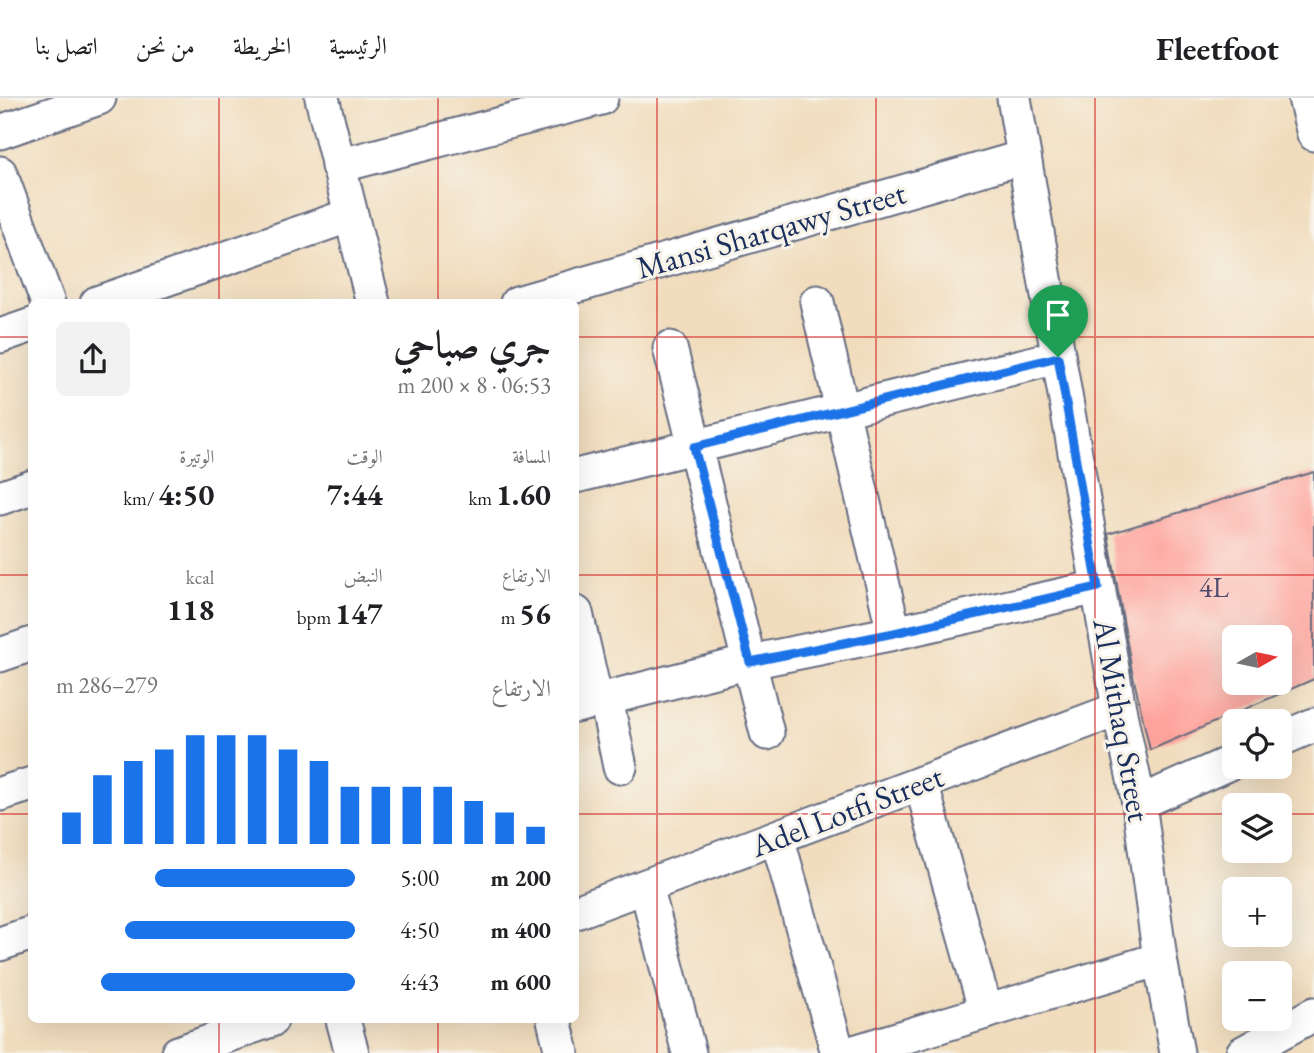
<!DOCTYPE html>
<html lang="ar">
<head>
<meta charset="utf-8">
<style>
  :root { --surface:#fff; --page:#f2f2f2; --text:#202124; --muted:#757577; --line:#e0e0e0; --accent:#1a73e8 }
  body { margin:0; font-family:"EB Garamond",Amiri,serif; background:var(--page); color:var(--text); direction:rtl; height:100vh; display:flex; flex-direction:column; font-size:26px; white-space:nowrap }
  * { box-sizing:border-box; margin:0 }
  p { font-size:23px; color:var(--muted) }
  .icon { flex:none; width:38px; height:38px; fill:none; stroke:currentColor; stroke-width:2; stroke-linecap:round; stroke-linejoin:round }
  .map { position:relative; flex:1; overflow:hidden; direction:ltr }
  .details { position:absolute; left:28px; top:201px; width:551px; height:724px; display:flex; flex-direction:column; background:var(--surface); border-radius:10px; box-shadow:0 7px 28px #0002; direction:rtl }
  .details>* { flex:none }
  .needle { width:46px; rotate:81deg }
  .controls { position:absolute; left:1222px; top:527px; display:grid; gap:14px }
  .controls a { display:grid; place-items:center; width:70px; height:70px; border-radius:10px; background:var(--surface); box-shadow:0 7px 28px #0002; font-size:35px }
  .pin { position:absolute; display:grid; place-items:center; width:60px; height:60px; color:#fff; margin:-72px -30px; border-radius:50% 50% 50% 0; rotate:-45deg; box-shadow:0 0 7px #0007 }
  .pin .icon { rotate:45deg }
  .round { display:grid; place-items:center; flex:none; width:74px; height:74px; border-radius:10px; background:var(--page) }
  .headline { display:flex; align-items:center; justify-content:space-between; height:119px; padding:0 28px }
  h1 { font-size:38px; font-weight:700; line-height:52px }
  .stats { display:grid; grid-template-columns:repeat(3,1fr); gap:10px; height:119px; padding:7px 28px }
  .stats div { display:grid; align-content:center }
  .stats b { font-size:30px; font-weight:700 }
  .stats small { font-size:19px; font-weight:400 }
  .stats p { font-size:19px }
  .chart { height:196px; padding:14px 28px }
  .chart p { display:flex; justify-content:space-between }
  .chart svg { width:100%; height:126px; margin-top:7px; stroke:var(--accent); stroke-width:6 }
  ul { padding:0 28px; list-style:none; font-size:23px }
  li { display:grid; grid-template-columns:112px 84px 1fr; align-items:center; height:52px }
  li i { height:18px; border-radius:9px; background:var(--accent) }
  header { display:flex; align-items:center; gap:42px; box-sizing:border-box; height:98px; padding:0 35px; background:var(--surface); border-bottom:2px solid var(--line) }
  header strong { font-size:33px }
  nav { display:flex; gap:38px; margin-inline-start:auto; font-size:24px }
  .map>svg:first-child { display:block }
</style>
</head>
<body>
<header>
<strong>Fleetfoot</strong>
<nav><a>الرئيسية</a><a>الخريطة</a><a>من نحن</a><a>اتصل بنا</a></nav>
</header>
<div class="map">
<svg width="1314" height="955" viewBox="0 0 1314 955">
  <rect width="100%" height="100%" fill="#f7f3e8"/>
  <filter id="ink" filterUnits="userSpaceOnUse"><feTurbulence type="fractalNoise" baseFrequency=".0143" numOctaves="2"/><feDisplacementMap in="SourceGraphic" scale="14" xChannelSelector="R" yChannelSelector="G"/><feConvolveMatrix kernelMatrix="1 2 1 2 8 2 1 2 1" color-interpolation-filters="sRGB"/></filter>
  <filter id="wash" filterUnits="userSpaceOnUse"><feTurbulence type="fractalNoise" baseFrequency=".00686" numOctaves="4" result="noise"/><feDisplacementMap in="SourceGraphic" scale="28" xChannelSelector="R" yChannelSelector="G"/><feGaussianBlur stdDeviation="1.57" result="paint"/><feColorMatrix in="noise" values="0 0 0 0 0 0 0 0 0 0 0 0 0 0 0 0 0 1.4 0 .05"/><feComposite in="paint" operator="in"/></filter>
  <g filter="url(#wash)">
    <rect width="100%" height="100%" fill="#f1ddbe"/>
    <g id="blocks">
      <path fill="#fea39c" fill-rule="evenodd" d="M1314,374V581L1150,652L1132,573L1108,436ZM1234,539H1279V584H1234Z"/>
    </g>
  </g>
  <g filter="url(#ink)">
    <use href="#blocks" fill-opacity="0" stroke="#666c80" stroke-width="2"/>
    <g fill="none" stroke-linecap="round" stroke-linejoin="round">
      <g stroke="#666c80" stroke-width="37">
        <g id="minor">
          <polyline points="322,0 373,205"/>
          <polyline points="1014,0 1119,611 1139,705 1160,861 1177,955"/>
          <polyline points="1305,0 1314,36"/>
          <polyline points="0,34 99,0"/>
          <polyline points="338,68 601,0"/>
          <polyline points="0,75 48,205"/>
          <polyline points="817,204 894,535"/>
          <polyline points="97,205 351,117"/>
          <polyline points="517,205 1024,59"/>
          <polyline points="0,238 32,227"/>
          <polyline points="670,250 767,635"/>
          <polyline points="576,378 1058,259"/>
          <polyline points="0,400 32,389"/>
          <polyline points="576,515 596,603"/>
          <polyline points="0,557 32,546"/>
          <polyline points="606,601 620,669"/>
          <polyline points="576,608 750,564 894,535 1098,489"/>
          <polyline points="1279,642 1314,627"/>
          <polyline points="921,685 986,914"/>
          <polyline points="0,696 32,686"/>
          <polyline points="1139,705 1234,663"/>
          <polyline points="777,739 838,955"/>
          <polyline points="646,788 689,955"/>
          <polyline points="576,814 1119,611"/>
          <polyline points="0,846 32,835"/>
          <polyline points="343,922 352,955"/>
          <polyline points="554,922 562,955"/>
          <polyline points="178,955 271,922"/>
          <polyline points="851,955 1160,861"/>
          <polyline points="1243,955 1314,916"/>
        </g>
      </g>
      <use href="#minor" stroke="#fff" stroke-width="33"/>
    </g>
  </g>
  <g fill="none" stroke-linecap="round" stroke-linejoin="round" filter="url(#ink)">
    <g stroke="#fff" stroke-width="14">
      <polygon id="route" points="1058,259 1098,489 894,535 750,564 694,349"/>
    </g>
    <use href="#route" stroke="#1a73e8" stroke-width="9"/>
  </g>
  <path fill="none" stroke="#d62828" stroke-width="2" stroke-opacity="0.55" d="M219,0V205M438,0V205M657,0V955M876,0V955M1095,0V955M0,239H32M576,239H1314M0,477H32M576,477H1314M0,716H32M576,716H1234M1279,716H1314M219,922V955M438,922V955"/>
  <g text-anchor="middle" stroke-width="6" stroke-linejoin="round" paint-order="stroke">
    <g font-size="28" fill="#544c6e">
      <text x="1214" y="499">4L</text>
    </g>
    <g font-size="32" fill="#1b2f5e" stroke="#f7f3e8">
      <text transform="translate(771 132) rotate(-16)" y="11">Mansi Sharqawy Street</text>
      <text transform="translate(1122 622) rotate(80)" y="11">Al Mithaq Street</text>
      <text transform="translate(847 713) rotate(-21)" y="11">Adel Lotfi Street</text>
    </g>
  </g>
</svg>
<div class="controls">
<a><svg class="needle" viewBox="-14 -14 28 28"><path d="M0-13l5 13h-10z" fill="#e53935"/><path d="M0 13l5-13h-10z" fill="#757577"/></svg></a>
<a><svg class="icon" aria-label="locate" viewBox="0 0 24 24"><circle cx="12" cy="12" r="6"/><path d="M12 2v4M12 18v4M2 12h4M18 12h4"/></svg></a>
<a><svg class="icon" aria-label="layers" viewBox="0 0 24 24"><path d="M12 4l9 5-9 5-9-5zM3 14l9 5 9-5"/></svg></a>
<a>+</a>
<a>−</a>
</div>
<div class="pin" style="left:1058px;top:259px;background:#1e9e55"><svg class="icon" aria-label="arrive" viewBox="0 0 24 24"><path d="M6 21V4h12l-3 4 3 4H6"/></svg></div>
<section class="details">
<div class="headline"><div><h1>جري صباحي</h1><p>06:53 · 8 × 200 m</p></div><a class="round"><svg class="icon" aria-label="share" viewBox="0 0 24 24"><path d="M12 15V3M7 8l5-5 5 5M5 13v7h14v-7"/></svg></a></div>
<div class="stats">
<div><p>المسافة</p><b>1.60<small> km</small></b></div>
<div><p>الوقت</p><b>7:44</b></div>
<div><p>الوتيرة</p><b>4:50<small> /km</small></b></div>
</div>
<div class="stats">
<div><p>الارتفاع</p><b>56<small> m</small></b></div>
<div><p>النبض</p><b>147<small> bpm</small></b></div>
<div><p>kcal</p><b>118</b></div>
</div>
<div class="chart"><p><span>الارتفاع</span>279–286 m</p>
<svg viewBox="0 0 160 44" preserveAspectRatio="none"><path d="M5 44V33M15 44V20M25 44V15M35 44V11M45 44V6M55 44V6M65 44V6M75 44V11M85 44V15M95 44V24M105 44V24M115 44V24M125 44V24M135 44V29M145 44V33M155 44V38"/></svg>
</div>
<ul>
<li><b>200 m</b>5:00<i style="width:67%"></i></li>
<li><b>400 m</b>4:50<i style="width:77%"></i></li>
<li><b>600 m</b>4:43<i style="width:85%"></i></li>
</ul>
</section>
</div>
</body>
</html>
